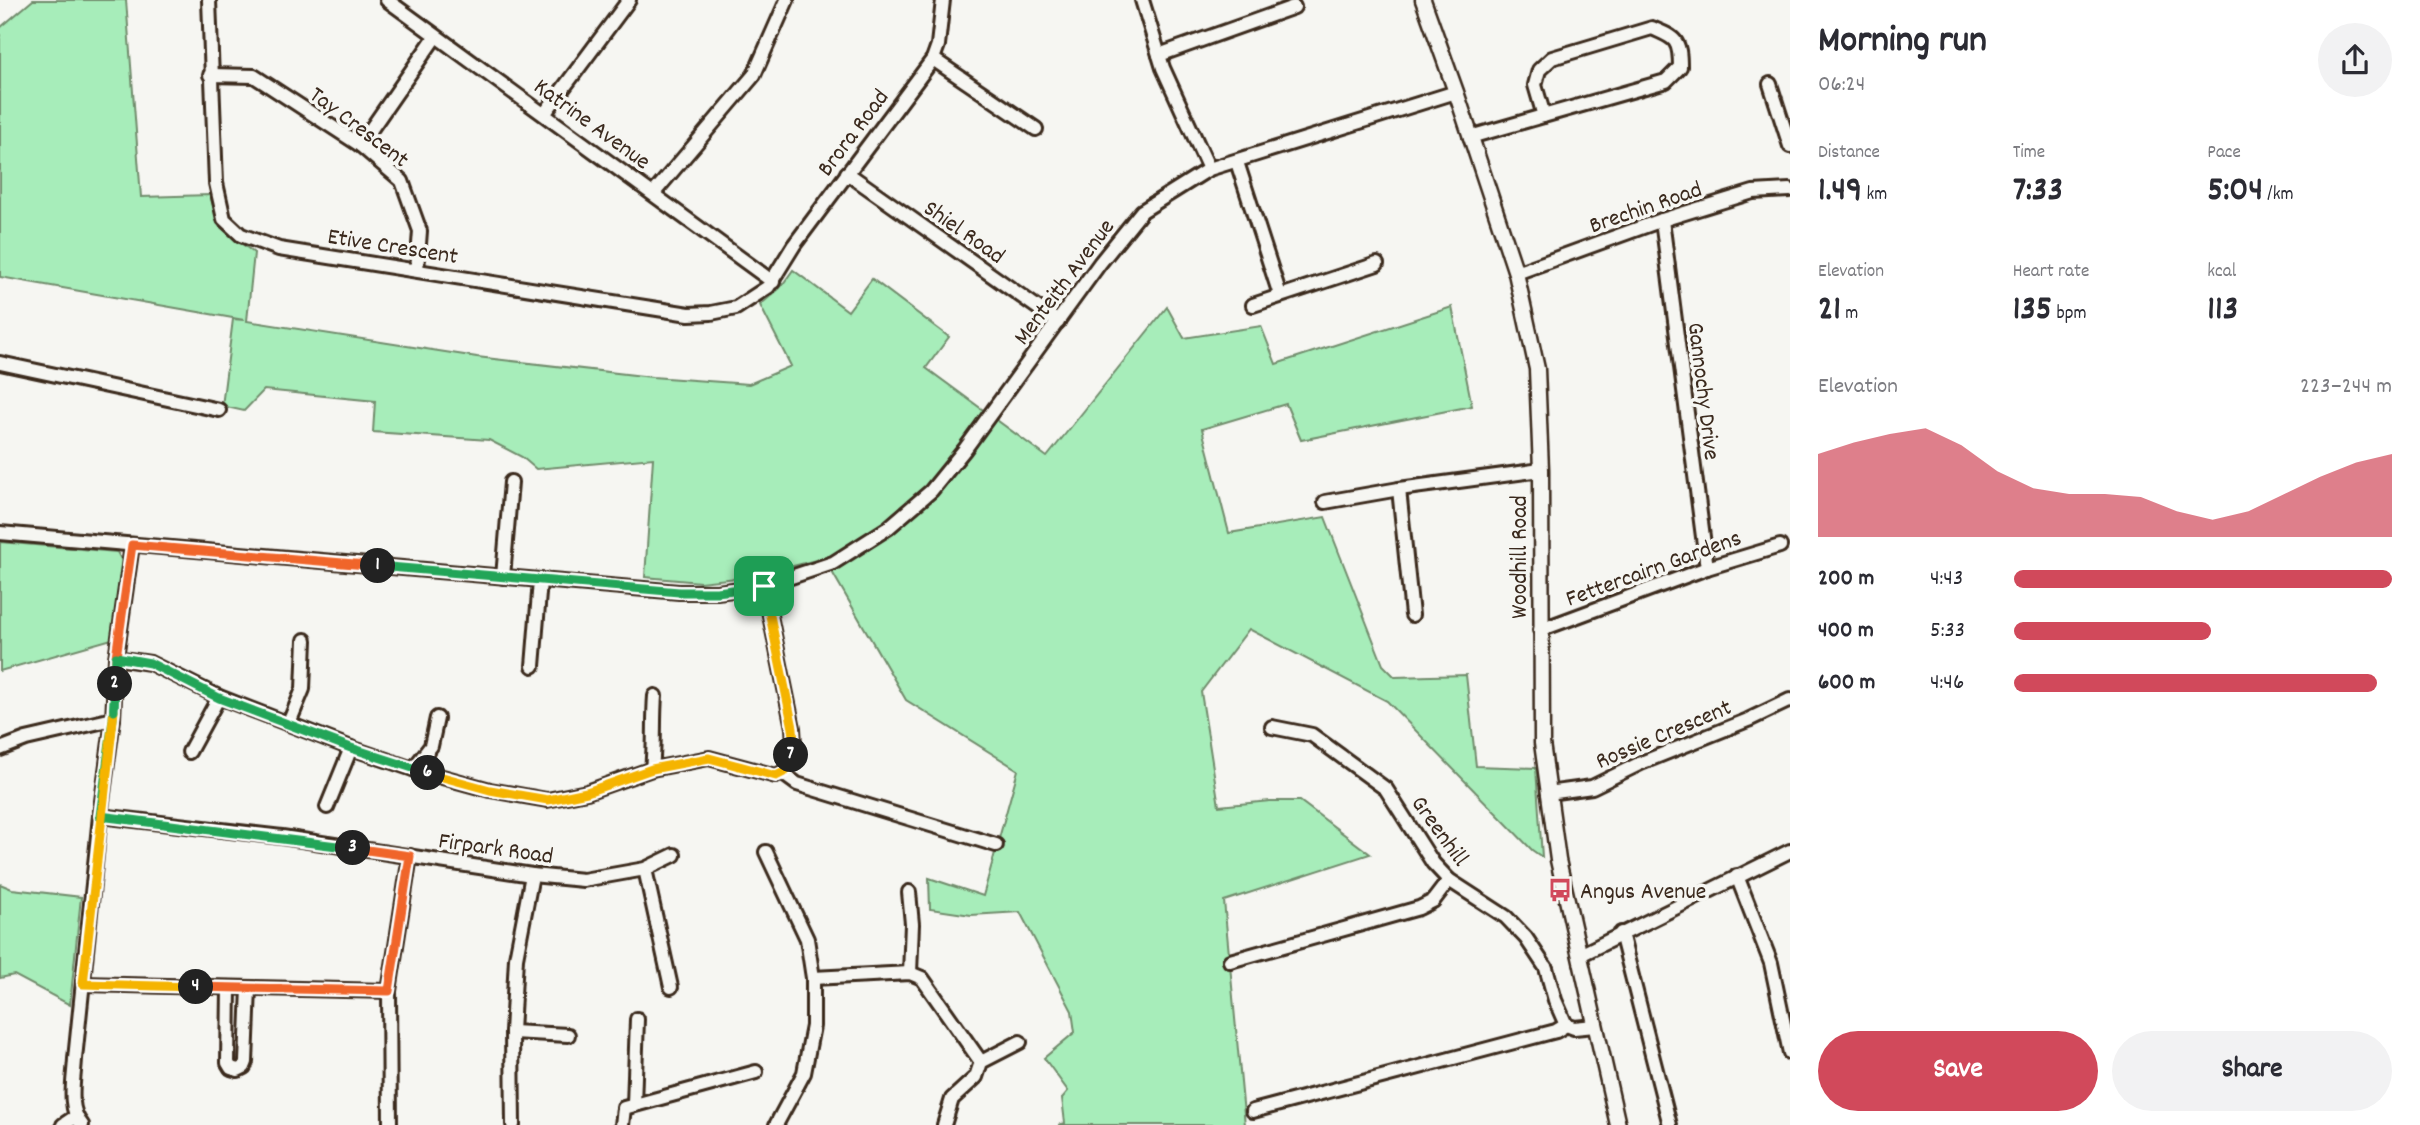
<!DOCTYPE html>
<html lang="en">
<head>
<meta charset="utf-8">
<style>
  :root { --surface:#fff; --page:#f2f2f3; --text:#2b2b33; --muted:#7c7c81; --accent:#d1495b }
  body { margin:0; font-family:Dekko,sans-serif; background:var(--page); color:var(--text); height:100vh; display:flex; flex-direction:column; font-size:26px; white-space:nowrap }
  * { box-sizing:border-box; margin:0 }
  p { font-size:23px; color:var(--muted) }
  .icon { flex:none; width:38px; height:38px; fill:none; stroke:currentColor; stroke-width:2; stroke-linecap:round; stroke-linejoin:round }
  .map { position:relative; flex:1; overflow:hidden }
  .drawer { display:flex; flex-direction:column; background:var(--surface); width:630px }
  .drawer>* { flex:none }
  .pin { position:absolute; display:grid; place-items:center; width:60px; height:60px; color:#fff; margin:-30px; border-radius:14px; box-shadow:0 4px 10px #0006 }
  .km { position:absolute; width:35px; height:35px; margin:-18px; border-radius:50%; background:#222; color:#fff; font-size:19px; line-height:35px; text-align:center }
  .round { display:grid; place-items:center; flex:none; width:74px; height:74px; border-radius:37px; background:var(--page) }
  .head { display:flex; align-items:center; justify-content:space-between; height:119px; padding:0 28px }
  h1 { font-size:38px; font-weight:800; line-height:52px }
  .stats { display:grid; grid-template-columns:repeat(3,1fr); gap:10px; height:119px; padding:7px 28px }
  .stats div { display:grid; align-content:center }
  .stats b { font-size:35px; font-weight:800 }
  .stats small { font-size:19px; font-weight:400 }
  .stats p { font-size:19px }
  .chart { height:196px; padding:14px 28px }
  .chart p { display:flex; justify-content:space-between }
  .chart svg { width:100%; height:126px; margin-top:7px; fill:var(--accent); opacity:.7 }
  .cta { display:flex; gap:14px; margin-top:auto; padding:14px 28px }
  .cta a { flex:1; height:80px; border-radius:42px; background:var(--accent); color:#fff; font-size:28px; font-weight:800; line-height:80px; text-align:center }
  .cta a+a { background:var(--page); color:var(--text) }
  ul { padding:0 28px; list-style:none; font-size:23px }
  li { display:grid; grid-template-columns:112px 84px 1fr; align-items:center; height:52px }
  li i { height:18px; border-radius:9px; background:var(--accent) }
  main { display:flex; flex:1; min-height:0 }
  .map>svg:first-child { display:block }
</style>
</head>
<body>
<main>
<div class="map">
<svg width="1790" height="1125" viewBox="0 0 1790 1125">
  <rect width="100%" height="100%" fill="#f6f6f2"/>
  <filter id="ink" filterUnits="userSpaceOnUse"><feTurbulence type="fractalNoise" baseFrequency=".0143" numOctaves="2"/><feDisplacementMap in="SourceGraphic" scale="14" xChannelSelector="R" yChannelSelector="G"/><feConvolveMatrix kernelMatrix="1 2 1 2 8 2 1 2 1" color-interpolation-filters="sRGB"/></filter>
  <g filter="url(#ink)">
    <g fill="#a7edba" stroke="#718c6c" stroke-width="2">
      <polygon points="33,0 126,0 141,197 210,195 219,226 254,253 247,321 477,357 652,377 749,384 791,366 760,305 780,288 793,270 848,311 872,279 949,337 926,368 1047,457 1167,307 1184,338 1261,326 1276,364 1452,307 1472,406 1301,440 1286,404 1202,429 1229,533 1325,517 1383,665 1395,677 1466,675 1476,766 1536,768 1542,857 1532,850 1387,701 1249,629 1201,692 1219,806 1270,801 1300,801 1370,854 1224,901 1245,1125 1059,1125 1065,1123 1062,1098 1068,1091 1044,1058 1075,1032 1072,1011 1020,912 971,915 930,909 929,878 983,896 1018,770 906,700 824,558 755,576 700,582 645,577 653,458 536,469 522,457 489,440 373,432 375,401 264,390 244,411 222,406 233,319 244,320 0,277 0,28"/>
      <polygon points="0,542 117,552 122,561 112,639 0,671"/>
      <polygon points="0,884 12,889 81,897 70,1005 14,975 0,978"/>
    </g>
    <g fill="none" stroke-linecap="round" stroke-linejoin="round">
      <g stroke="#3b2a1e" stroke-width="18">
        <g id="minor">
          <polyline points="209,0 216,183 224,219 241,235 279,249 689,314 711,313 736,308 768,287 794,245 933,59 938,45 943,0"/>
          <polyline points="387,0 773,282"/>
          <polyline points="1142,0 1163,68 1209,169"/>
          <polyline points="1159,55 1294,7"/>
          <polyline points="933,59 1036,129"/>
          <polyline points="210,75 254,76 360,145 402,181 420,231 417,270"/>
          <polyline points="1770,84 1790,146"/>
          <polyline points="545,113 629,0"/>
          <path d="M1470,137L1666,81L1680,67C1680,40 1676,38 1652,28L1552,58L1539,70L1535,85L1544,116"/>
          <polyline points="360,145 435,37"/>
          <polyline points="1237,162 1280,295"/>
          <polyline points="847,173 1058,322"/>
          <polyline points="653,194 754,75 787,0"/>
          <polyline points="1662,220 1707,568"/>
          <polyline points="1516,273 1662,220 1753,192 1790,190"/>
          <polyline points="1253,305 1377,264"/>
          <polyline points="0,363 219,410"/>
          <polyline points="1399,489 1412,615"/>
          <polyline points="1325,502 1399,489 1541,470"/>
          <polyline points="0,533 679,592 717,592 764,586 833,563 888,528 931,491 965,449 1100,263 1142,211 1209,169 1456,92"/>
          <polyline points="503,577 511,482"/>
          <polyline points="1540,630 1707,568 1780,546"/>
          <polyline points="116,658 150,663 219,697 351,748 413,769 490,790 547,800 587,792 652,769 709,758 776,776 786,771 794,744 793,728 764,586"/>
          <polyline points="533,666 540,581"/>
          <polyline points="289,723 303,689 305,640"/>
          <polyline points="1272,727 1312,735 1386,789 1433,863 1449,880 1506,917 1526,938 1546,968 1555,1000 1566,1025"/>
          <polyline points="0,749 26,739 113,719"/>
          <polyline points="189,752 219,697"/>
          <polyline points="413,769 431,746 437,718"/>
          <path d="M652,769C655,744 653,720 655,696"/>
          <polyline points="782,773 797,784 996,845"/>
          <polyline points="1548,793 1592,787 1641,763 1748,720 1790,700"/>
          <polyline points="327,807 351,748"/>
          <polyline points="100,816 282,837 532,875 583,880 645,869 674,855"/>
          <polyline points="766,852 807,939 813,978 813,1026 804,1073 776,1125"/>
          <polyline points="645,869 671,987"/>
          <polyline points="1737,876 1771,963 1790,1053"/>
          <polyline points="909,892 912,924 910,973"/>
          <polyline points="1621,933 1670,1125"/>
          <polyline points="1580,955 1790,851"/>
          <polyline points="1230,961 1419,908 1433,901 1449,880"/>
          <polyline points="813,978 910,973 922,978 981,1062"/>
          <polyline points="83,984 389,991"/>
          <polyline points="229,988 228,1063 231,1068 238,1070 244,1067 246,1062 249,988"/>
          <polyline points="512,1032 568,1035"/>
          <polyline points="634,1105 637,1019"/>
          <polyline points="1253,1111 1556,1031 1566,1025 1574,1028 1595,1026"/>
          <polyline points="63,1125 75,1117"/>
          <path d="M82,1125C67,1108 74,1080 75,1059L100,816L113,719L116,658L132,545"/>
          <polyline points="390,1125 389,991 410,856"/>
          <polyline points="513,1125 512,1032 516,958 532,875"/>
          <polyline points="622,1125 624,1108 756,1072"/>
          <polyline points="944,1125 952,1099 976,1077 981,1062 1020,1042"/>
        </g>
      </g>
      <g stroke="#3b2a1e" stroke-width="19">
        <polyline id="tertiary" points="1423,0 1456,92 1516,273 1537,369 1541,470 1542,743 1558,860 1618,1125"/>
      </g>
      <use href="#minor" stroke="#f6f6f2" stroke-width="12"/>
      <use href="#tertiary" stroke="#f6f6f2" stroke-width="14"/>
    </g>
  </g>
  <g fill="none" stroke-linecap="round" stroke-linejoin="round" filter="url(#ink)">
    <g stroke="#fff" stroke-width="14">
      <polyline id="split-1" points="378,566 679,592 717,592 764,586"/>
    </g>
    <g stroke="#fff" stroke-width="14">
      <polyline id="split-2" points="115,684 116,657 132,545 378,566"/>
    </g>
    <g stroke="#fff" stroke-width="14">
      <polyline id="split-3" points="115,684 113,719 100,816 353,848"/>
    </g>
    <g stroke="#fff" stroke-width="14">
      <polyline id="split-4" points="196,987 389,991 410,856 353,848"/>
    </g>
    <g stroke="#fff" stroke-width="14">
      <polyline id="split-5" points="114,711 83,984 196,987"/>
    </g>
    <g stroke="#fff" stroke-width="14">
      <polyline id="split-6" points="114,711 116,657 150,663 219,698 351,748 428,773"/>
    </g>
    <g stroke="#fff" stroke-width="14">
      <polyline id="split-7" points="428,773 490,790 548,800 587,792 652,769 709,758 776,776 786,771 791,755"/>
    </g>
    <g stroke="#fff" stroke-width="14">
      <polyline id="split-8" points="764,586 793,728 794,744 791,755"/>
    </g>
    <use href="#split-1" stroke="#22a559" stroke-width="9"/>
    <use href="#split-2" stroke="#f0652b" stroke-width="9"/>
    <use href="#split-3" stroke="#22a559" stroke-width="9"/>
    <use href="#split-4" stroke="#f0652b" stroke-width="9"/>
    <use href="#split-5" stroke="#f5b400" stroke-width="9"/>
    <use href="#split-6" stroke="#22a559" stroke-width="9"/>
    <use href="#split-7" stroke="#f5b400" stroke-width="9"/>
    <use href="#split-8" stroke="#f5b400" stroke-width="9"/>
  </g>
  <defs>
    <g id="bus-bare" transform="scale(1.89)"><path d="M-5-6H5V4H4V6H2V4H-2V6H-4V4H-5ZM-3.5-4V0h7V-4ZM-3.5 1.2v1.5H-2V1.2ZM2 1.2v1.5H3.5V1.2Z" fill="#d1495b" stroke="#f6f6f2" stroke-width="2.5" paint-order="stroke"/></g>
  </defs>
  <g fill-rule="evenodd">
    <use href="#bus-bare" x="1560" y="890"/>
  </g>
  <g text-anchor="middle" stroke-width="7" stroke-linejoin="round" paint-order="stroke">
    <g font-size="24" fill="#3b2a1e" stroke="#f6f6f2">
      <text transform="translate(593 123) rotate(36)" y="8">Katrine Avenue</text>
      <text transform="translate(360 126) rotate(37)" y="8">Tay Crescent</text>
      <text transform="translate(852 132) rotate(-53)" y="8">Brora Road</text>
      <text transform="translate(1645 206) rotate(-19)" y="8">Brechin Road</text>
      <text transform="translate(965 231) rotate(35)" y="8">Shiel Road</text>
      <text transform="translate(393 245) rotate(9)" y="8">Etive Crescent</text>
      <text transform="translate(1063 281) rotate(-53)" y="8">Menteith Avenue</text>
      <text transform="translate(1705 391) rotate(83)" y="8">Gannochy Drive</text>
      <text transform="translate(1518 557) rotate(-90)" y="8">Woodhill Road</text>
      <text transform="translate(1653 567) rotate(-20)" y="8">Fettercairn Gardens</text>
      <text transform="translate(1663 733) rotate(-23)" y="8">Rossie Crescent</text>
      <text transform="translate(1441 830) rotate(54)" y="8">Greenhill</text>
      <text transform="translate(496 847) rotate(8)" y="8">Firpark Road</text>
    </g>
    <g font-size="24" fill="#3b2a1e" stroke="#f6f6f2" text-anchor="start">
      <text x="1580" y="898">Angus Avenue</text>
    </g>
  </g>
</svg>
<div class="pin" style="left:764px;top:586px;background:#1e9e55"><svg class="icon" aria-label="arrive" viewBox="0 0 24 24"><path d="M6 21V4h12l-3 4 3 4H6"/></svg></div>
<b class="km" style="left:378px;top:566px">1</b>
<b class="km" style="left:115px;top:684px">2</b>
<b class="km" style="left:353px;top:848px">3</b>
<b class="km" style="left:196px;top:987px">4</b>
<b class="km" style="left:428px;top:773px">6</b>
<b class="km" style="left:791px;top:755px">7</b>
</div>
<section class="drawer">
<div class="head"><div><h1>Morning run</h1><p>06:24</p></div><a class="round"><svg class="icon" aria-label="share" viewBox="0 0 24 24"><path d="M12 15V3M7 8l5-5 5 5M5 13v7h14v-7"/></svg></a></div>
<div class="stats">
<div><p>Distance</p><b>1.49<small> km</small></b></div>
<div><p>Time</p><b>7:33</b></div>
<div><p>Pace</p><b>5:04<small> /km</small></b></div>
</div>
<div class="stats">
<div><p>Elevation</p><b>21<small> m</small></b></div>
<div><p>Heart rate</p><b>135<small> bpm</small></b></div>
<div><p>kcal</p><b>113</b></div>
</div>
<div class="chart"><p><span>Elevation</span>223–244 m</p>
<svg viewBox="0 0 160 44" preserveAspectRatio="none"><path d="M0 44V15L10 11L20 8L30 6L40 12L50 21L60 27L70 29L80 29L90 30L100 35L110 38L120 35L130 29L140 23L150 18L160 15V44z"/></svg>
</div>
<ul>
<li><b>200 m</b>4:43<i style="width:100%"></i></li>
<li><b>400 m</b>5:33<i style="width:52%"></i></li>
<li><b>600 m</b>4:46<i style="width:96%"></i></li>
</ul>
<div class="cta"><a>Save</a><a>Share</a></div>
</section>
</main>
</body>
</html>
